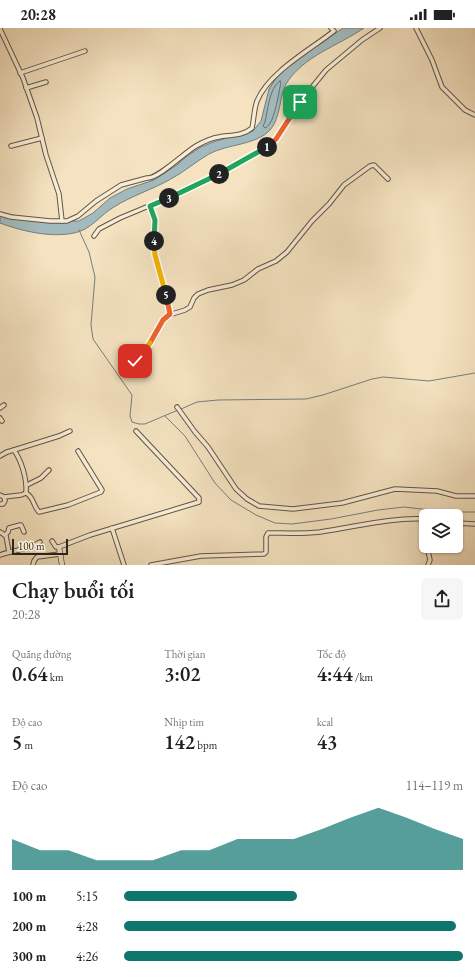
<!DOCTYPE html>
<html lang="vi">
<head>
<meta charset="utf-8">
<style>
  :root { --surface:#fff; --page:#f6f6f6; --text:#202124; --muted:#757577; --accent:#0f766e }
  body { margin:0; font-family:"EB Garamond",serif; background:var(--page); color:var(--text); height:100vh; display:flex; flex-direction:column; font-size:15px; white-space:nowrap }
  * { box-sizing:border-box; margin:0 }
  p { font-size:13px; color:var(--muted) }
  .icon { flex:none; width:22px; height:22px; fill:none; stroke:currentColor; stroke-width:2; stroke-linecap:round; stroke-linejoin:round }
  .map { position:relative; height:537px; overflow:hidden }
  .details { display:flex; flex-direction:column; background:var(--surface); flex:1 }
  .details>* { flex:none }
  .tools { position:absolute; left:419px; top:481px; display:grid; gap:8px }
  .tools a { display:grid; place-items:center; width:44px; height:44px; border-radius:6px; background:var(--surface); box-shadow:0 1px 3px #0004; font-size:20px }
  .scale { position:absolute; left:12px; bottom:10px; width:56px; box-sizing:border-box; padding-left:4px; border:2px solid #30271c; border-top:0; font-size:11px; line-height:14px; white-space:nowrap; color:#30271c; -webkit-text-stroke:3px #f8ecd6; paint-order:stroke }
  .pin { position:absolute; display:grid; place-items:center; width:34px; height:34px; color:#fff; margin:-17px; border-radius:8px; box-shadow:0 2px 6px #0006 }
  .km { position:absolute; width:20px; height:20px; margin:-10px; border-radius:50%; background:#222; color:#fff; font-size:11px; line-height:20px; text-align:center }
  .round { display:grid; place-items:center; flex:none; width:42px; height:42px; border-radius:6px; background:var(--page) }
  .head { display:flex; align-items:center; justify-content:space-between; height:68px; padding:0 12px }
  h1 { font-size:22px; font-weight:600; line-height:30px }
  .stats { display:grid; grid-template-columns:repeat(3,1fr); gap:6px; height:68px; padding:4px 12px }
  .stats div { display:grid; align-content:center }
  .stats b { font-size:20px; font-weight:600 }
  .stats small { font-size:11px; font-weight:400 }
  .stats p { font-size:11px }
  .chart { height:112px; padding:8px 12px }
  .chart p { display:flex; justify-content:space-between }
  .chart svg { width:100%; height:72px; margin-top:4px; fill:var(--accent); opacity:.7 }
  ul { padding:0 12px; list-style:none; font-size:13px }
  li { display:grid; grid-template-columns:64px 48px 1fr; align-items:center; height:30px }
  li i { height:10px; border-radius:5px; background:var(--accent) }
  .status { display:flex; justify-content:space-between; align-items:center; height:28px; padding:0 20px; background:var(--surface); direction:ltr }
  .status svg { height:11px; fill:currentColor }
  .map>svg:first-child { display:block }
</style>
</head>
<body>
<div class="status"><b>20:28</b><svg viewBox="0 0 49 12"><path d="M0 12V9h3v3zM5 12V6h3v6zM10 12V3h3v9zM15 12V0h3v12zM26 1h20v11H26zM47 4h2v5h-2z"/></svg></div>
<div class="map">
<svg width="475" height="537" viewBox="0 0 475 537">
  <rect width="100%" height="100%" fill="#f4e2c0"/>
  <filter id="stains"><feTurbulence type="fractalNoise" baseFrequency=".005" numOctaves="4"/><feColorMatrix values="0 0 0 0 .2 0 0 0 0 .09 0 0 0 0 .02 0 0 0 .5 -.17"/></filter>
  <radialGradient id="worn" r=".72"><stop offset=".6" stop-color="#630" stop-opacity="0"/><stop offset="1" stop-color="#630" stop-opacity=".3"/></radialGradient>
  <path fill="#a2babe" stroke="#747f7d" d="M343,0H364C338,18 303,28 286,56C279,69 281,90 270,102C257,117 227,116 209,126C195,134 183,145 169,152C151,162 131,168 114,179C100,187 91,202 74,205C50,210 22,203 0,195V184L42,194L79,193L93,185L110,170L127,161L154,152L177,137L187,128L201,119L216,113L253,103L261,93L269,61L279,46L321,15Z"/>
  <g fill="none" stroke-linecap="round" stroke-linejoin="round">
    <path stroke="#69706d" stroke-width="1" d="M280,53L281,55C278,66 275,96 265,100L263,98L265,94C268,82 269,60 280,53Z"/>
    <g stroke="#747f7d" stroke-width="1">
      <polyline points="79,202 89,224 95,249 91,297 93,311 132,367 130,388 132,394 139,396 145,396 178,382"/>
      <polyline points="181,381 197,374 218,372 306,371 323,367 372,351 383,349 429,353 475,345"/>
      <polyline points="165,388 185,408 215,455 231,472 256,487 275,495 292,496 331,491 378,482 404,479 449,484 475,484"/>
    </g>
    <g stroke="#615645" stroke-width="5.5">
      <g id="minor">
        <polyline points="416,0 432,32 442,59 465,82 475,87"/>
        <polyline points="0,1 23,50 37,90 46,127 59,166 62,193"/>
        <polyline points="20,45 85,23"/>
        <polyline points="26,60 46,54"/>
        <polyline points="11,118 42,110"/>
        <path d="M150,178C158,196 152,208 155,226C158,247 167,266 170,286"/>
        <path d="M0,186L11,189L50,193H67L78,188L96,173L121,157L147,150C158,151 184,125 196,118C203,114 211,110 219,109C230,107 243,108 252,100C254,91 254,81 257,73C269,44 310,22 334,3L331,0"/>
        <polyline points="94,208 99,201 120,190 187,162 234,138 265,120 276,111 300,74 326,42 362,12 380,0"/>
        <polyline points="135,333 153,312 163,292 169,287 185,282 190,279 194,270 198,266 208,262 232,257 244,252 258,241 276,233 287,224 312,193 329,176 344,157 370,138 374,137 388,151"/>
        <polyline points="177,379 195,404 208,419 236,461 247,471 259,478 293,481 342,475 395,461 437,463 456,468 475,468"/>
        <polyline points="0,380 4,377"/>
        <polyline points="0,390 2,393"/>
        <polyline points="0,428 7,424 14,422"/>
        <polyline points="27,457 41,450 49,442"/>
        <path d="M26,465C27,451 22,434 14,422L59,408L70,403"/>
        <polyline points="0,467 4,469 5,473 3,476 0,476"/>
        <path d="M4,469L21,467L26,465C34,469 33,478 39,484L68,477L101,464L102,462L78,423"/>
        <polyline points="456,495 475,496"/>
        <polyline points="112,500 124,537"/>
        <polyline points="0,504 6,508 9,524"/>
        <polyline points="5,507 8,504 9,500 20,497 21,497 24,504"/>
        <polyline points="425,508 426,512"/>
        <polyline points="52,513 56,519 59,519 90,507 199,474 199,470 136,403"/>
        <polyline points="427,518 430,532 428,537"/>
        <path d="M0,527C13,522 28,522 40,514"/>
        <polyline points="33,537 34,533 37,529 60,526"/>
        <path d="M151,537L201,528L264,526L266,524V509L268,505C285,505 302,506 320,504C355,499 391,489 426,491"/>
      </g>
    </g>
    <g stroke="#615645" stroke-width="6">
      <polyline id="tertiary" points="59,519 62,537"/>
    </g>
    <use href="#minor" stroke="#f8ecd6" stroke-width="3.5"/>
    <use href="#tertiary" stroke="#f8ecd6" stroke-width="4.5"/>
  </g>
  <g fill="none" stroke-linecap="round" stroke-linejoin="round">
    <g stroke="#fff" stroke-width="8">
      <polyline id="split-1" points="267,119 276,111 300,74"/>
    </g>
    <g stroke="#fff" stroke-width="8">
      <polyline id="split-2" points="219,146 267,119"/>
    </g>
    <g stroke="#fff" stroke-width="8">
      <polyline id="split-3" points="169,170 219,146"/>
    </g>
    <g stroke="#fff" stroke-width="8">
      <polyline id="split-4" points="154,213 155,192 150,178 169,170"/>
    </g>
    <g stroke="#fff" stroke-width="8">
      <polyline id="split-5" points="154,213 155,227 166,267"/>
    </g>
    <g stroke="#fff" stroke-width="8">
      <polyline id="split-6" points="150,315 163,292 170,286 166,267"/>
    </g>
    <g stroke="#fff" stroke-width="8">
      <polyline id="split-7" points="135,333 150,315"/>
    </g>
    <use href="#split-1" stroke="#f0652b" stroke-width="5"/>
    <use href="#split-2" stroke="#22a559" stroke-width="5"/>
    <use href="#split-3" stroke="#22a559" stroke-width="5"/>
    <use href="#split-4" stroke="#22a559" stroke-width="5"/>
    <use href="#split-5" stroke="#f5b400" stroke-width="5"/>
    <use href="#split-6" stroke="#f0652b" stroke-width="5"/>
    <use href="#split-7" stroke="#f5b400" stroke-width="5"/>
  </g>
  <rect width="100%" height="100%" filter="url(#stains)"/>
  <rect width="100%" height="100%" fill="url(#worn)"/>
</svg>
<div class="tools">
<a><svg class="icon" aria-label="layers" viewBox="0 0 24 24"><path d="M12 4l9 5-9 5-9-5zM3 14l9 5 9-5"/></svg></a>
</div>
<div class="scale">100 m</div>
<div class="pin" style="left:300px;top:74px;background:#1e9e55"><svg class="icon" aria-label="arrive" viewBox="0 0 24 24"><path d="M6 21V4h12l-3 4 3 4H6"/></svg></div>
<div class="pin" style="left:135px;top:333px;background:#d93025"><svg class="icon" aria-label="check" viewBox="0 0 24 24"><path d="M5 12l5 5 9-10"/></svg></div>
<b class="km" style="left:267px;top:119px">1</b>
<b class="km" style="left:219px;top:146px">2</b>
<b class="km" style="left:169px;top:170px">3</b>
<b class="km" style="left:154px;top:213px">4</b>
<b class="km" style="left:166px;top:267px">5</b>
</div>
<section class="details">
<div class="head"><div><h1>Chạy buổi tối</h1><p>20:28</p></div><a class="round"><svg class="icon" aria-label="share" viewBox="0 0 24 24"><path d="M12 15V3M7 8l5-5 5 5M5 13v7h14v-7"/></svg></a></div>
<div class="stats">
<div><p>Quãng đường</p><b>0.64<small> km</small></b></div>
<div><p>Thời gian</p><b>3:02</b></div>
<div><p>Tốc độ</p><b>4:44<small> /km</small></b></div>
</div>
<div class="stats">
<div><p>Độ cao</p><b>5<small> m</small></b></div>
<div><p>Nhịp tim</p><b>142<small> bpm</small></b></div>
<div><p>kcal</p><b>43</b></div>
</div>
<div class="chart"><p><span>Độ cao</span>114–119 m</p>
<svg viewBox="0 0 160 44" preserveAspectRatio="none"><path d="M0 44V25L10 32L20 32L30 38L40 38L50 38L60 32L70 32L80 25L90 25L100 25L110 19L120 12L130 6L140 12L150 19L160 25V44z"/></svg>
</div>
<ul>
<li><b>100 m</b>5:15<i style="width:51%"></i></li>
<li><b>200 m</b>4:28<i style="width:98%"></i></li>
<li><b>300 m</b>4:26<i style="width:100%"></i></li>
</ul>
</section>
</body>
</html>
